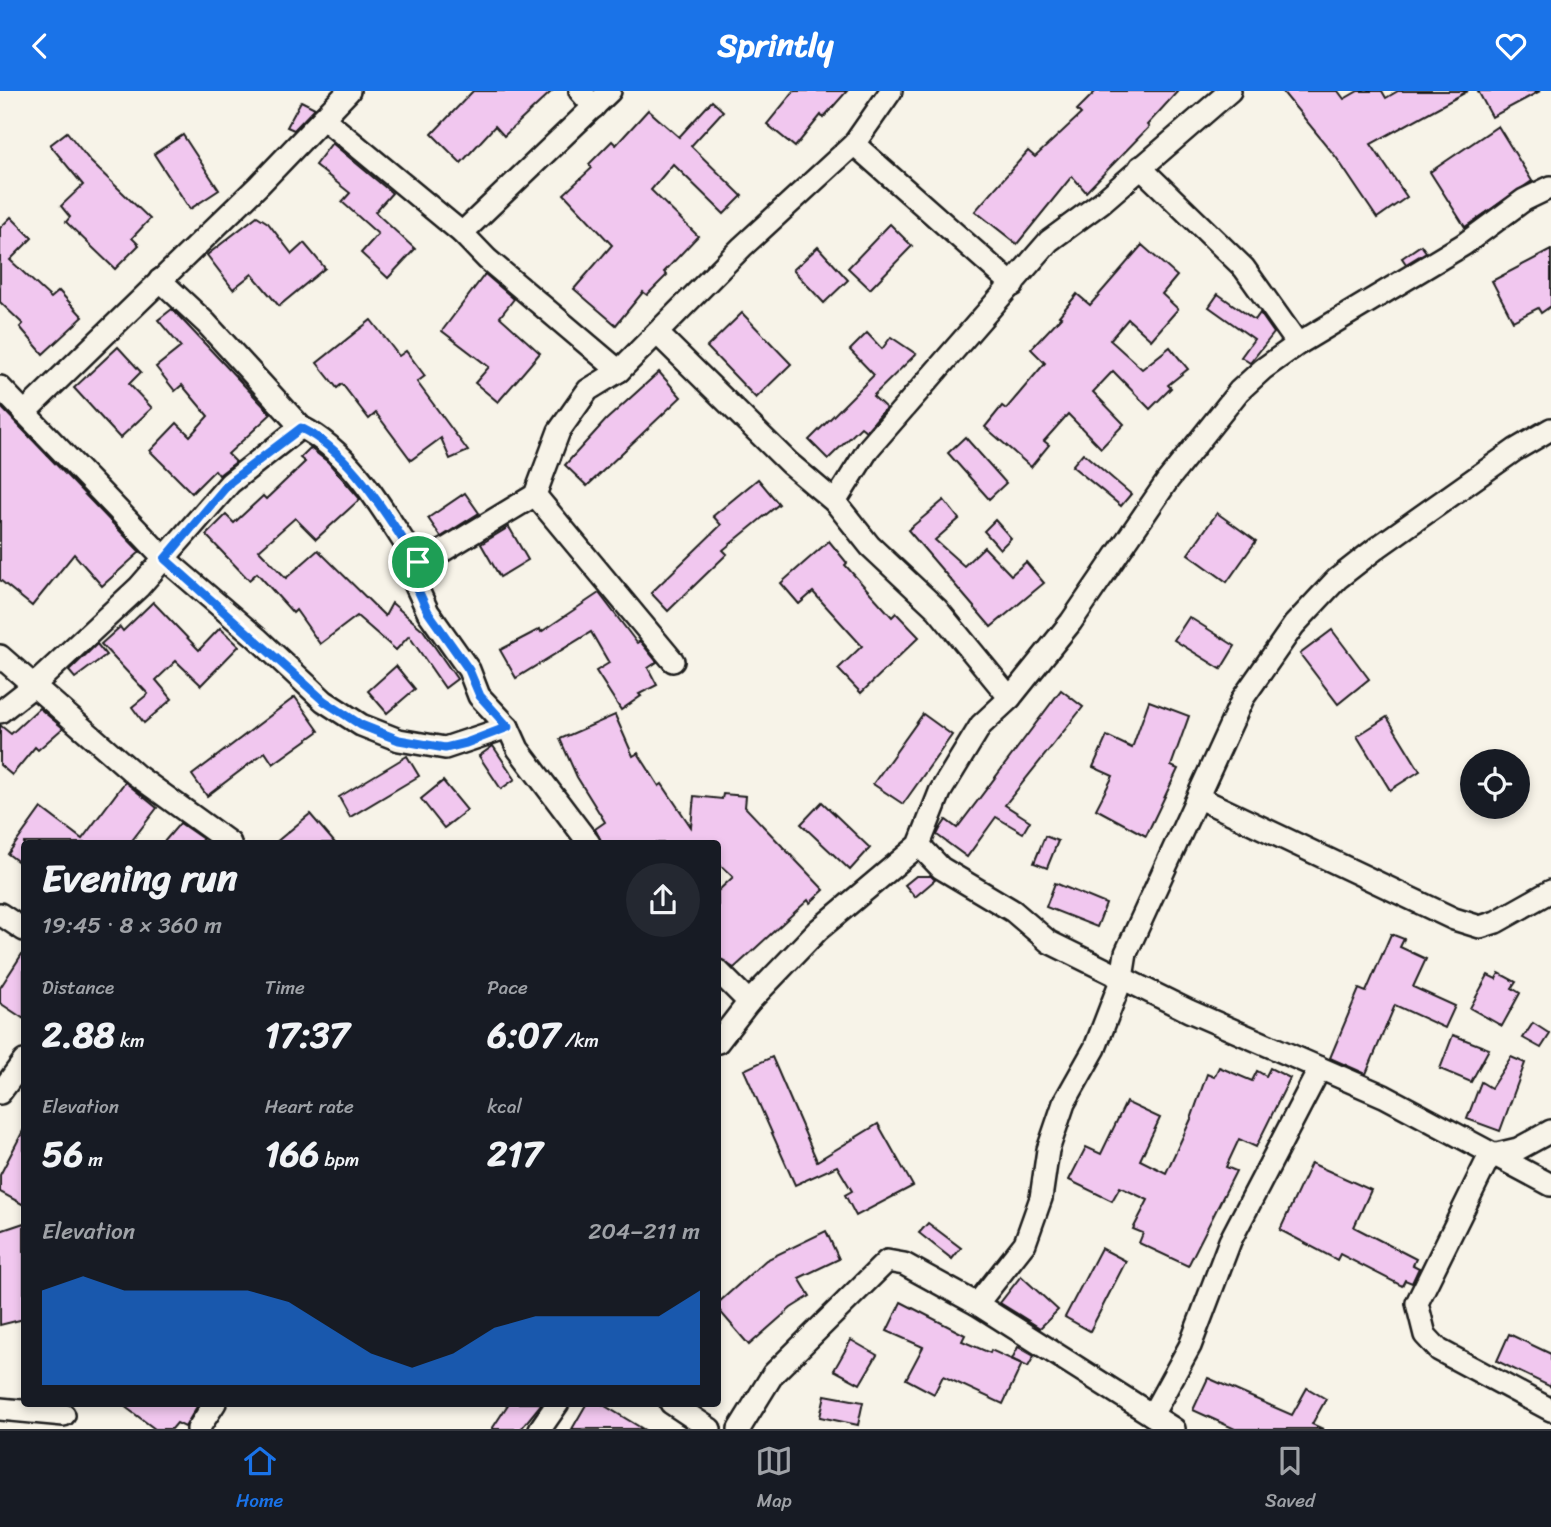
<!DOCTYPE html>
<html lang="en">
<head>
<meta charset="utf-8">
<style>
  :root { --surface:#171b24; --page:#242831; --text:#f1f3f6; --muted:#9ea1a6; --line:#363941; --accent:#1a73e8 }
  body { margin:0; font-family:Sriracha,sans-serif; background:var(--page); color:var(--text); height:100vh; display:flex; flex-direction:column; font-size:26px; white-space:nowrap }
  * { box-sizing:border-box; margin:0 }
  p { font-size:23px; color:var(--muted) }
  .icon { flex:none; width:38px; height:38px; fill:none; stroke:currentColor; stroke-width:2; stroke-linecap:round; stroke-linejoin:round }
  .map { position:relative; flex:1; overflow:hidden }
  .drawer { position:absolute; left:21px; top:749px; width:700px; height:567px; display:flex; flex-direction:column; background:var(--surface); border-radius:7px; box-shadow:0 4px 10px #0003 }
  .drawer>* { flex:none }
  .buttons { position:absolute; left:1460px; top:658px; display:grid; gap:14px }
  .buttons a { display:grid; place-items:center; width:70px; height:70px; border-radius:50%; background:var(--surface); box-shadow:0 4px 10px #0003; font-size:35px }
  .pin { position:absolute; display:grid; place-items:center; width:60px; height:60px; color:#fff; margin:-30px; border:4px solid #fff; border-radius:50%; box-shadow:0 2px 7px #0007 }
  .round { display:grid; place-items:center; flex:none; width:74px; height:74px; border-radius:37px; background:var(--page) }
  .summary { display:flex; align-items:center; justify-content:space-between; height:119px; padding:0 21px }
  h1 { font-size:38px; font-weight:700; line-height:52px }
  .metrics { display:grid; grid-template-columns:repeat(3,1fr); gap:10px; height:119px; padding:7px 21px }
  .metrics div { display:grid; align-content:center }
  .metrics b { font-size:35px; font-weight:700 }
  .metrics small { font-size:19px; font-weight:400 }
  .metrics p { font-size:19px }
  .chart { height:196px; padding:14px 21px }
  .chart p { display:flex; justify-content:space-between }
  .chart svg { width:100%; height:126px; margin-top:7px; fill:var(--accent); opacity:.7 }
  header { display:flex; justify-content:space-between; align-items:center; height:91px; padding:0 21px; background:var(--accent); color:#fff; font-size:32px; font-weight:700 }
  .tabs { display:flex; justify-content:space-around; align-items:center; height:98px; border-top:2px solid var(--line); background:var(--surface); font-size:19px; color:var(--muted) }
  .tabs a { display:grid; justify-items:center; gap:4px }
  .tabs .current { color:var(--accent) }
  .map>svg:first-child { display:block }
</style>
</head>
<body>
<header><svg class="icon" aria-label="back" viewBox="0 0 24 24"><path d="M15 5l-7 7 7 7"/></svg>Sprintly<svg class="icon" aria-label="heart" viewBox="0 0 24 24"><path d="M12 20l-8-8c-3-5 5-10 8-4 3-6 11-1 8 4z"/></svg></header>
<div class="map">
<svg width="1551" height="1338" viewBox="0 0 1551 1338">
  <rect width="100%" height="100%" fill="#f7f3e8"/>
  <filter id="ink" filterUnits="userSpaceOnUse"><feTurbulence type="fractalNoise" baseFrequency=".0143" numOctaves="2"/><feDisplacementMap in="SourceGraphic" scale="14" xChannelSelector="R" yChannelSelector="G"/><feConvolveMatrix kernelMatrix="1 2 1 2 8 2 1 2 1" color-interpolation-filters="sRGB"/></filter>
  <g filter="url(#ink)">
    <g fill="#f1c7ef" stroke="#1c1c1c" stroke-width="2">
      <polygon points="473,0 552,0 504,45 495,35 461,72 432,43"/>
      <polygon points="794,0 847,0 823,27 821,24 795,56 767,33"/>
      <polygon points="1096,0 1178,0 1147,34 1149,36 1086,101 1072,85 1017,153 975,120 1028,60 1035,66 1081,23 1077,19"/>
      <polygon points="1282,0 1338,0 1344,8 1358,0 1382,0 1386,7 1398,0 1468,0 1371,53 1407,106 1377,127 1336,66"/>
      <polygon points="1478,0 1540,0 1492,26"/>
      <polygon points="301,10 315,17 294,39 287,36"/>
      <polygon points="712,10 723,20 691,55 742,105 724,123 673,73 651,99 698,145 664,181 667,184 647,204 643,201 616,234 574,198 612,154 564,103 592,77 589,73 612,50 616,54 648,19 679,46"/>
      <polygon points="1498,35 1532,90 1465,136 1430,81"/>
      <polygon points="67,41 91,71 150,128 132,147 139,154 115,178 66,131 70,126 61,115 83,94 50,54"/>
      <polygon points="183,44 219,99 190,118 154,63"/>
      <polygon points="332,52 392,102 375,121 415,158 388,187 361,162 378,143 342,111 350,102 315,74"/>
      <polygon points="257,125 268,132 292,163 304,152 325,177 279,215 252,183 233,198 207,164"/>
      <polygon points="11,126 32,147 10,169 51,207 59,200 83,226 43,263 20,236 23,233 0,211 0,137"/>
      <polygon points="890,133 912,155 870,198 848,177"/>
      <polygon points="1142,154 1177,185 1162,203 1178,218 1151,249 1128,228 1110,249 1142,278 1170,256 1188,278 1168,294 1171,297 1150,318 1113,280 1093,301 1124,333 1101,357 1068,323 1044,350 1049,354 1031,376 985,336 1002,315 1006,318 1045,272 1031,258 1061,226 1059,225 1077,203 1090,214"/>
      <polygon points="1421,154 1426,161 1406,173 1402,167"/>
      <polygon points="818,156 848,189 824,212 793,179"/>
      <polygon points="1551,159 1551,215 1541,222 1538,217 1513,230 1492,190"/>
      <polygon points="485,183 514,208 500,226 540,262 498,311 475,292 489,276 442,240"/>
      <polygon points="1218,203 1255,229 1260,222 1274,242 1250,272 1241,266 1254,248 1209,216"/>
      <polygon points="172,218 271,323 228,363 236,371 219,384 215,379 192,402 150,360 177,332 190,345 208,325 182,294 175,300 156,276 181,256 158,229"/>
      <polygon points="742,222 791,273 756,307 707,256"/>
      <polygon points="371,229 399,265 406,260 425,285 417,291 468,360 450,368 441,347 411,369 376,322 369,328 342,293 337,297 317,272"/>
      <polygon points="867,242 882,258 891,246 916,263 873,305 886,317 866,340 861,336 828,368 809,349 874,284 850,259"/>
      <polygon points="118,256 141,281 129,293 152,317 120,347 74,297"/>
      <polygon points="659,281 681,306 587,395 565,374 606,329"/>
      <polygon points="0,315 140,461 102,495 74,463 32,515 0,489"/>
      <polygon points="965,346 1006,392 989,408 948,362"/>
      <polygon points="310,357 328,371 360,408 316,448 295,427 259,459 286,487 318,459 385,525 392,512 423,539 457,588 445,597 409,545 396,559 357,525 320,553 296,519 293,522 257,482 249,489 206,444 226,424 234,432 263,405 266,408 305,371 300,367"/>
      <polygon points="1083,362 1131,403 1121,415 1072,375"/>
      <polygon points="758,388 779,413 723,459 727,463 668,520 651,502 721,434 713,425"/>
      <polygon points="465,402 479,422 441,446 428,427"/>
      <polygon points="944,409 959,428 935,449 964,475 984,456 1011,484 1026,471 1044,492 991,536 908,439"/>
      <polygon points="1217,422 1256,450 1227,491 1188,463"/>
      <polygon points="995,429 1011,447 1000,458 984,440"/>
      <polygon points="509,436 528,469 500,486 481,453"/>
      <polygon points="829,450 847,472 845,474 892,526 896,522 919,546 861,602 838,578 862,555 813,501 799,513 781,492"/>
      <polygon points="599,502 637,552 640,550 657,571 648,577 657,594 639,603 641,605 621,619 596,580 609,572 591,541 516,587 500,559 540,538 541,541"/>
      <polygon points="153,511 199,559 220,537 239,555 201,594 176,570 156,589 172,608 144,632 132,616 148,603 101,553 120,536 123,540"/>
      <polygon points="1189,526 1235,555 1221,578 1174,549"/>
      <polygon points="1332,539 1369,588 1338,613 1300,563"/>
      <polygon points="97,553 106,564 75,587 69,580"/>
      <polygon points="396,575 415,598 387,622 368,600"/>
      <polygon points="1061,599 1083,616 1005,714 1030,730 1023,742 996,726 967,766 937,744 940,738 946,729 957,737"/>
      <polygon points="295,606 319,640 273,673 265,661 207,705 192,684"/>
      <polygon points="1149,610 1189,625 1171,675 1178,678 1146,745 1096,718 1113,685 1093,676 1107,645 1132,657"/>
      <polygon points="39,617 63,637 38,659 35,656 12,684 0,674 0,634 11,643"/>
      <polygon points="923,623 952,644 903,713 873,693"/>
      <polygon points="615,624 633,665 638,662 659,695 662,693 691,736 694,705 722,708 723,703 746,705 745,716 824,799 810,812 808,809 734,877 718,867 718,800 733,786 718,772 718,752 602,752 595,738 605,731 577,686 560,648"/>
      <polygon points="1387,626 1420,680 1390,699 1357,645"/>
      <polygon points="493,655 515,688 501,698 479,665"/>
      <polygon points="407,665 419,685 350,726 339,706"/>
      <polygon points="443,690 467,719 444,737 421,708"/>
      <polygon points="125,691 157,717 130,752 24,752 24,775 8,763 41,717 82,748"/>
      <polygon points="822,711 870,757 850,779 801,733"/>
      <polygon points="310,723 335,752 275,752"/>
      <polygon points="180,732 203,748 199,752 163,752"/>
      <polygon points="1045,745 1058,750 1047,777 1034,772"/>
      <polygon points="916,785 931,785 935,789 915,806 905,794"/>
      <polygon points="1055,792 1106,813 1097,836 1046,816"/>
      <polygon points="1391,843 1404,848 1400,856 1426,868 1413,896 1455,915 1445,937 1395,914 1366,983 1330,967 1359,898 1366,901"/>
      <polygon points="24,860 24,928 0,912 0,897"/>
      <polygon points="1499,882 1516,891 1512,897 1520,902 1502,935 1470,917 1488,884 1496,888"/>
      <polygon points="1533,932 1550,943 1541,957 1523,947"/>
      <polygon points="1453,944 1489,958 1471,991 1440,978"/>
      <polygon points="772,966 817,1070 878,1033 913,1095 856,1125 845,1104 852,1100 837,1075 795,1094 744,979"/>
      <polygon points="1511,966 1525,972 1500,1040 1467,1028 1481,991 1491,997"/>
      <polygon points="1219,976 1252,990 1257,980 1266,985 1270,977 1290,987 1256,1056 1239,1048 1226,1076 1236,1080 1188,1175 1139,1152 1143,1142 1133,1138 1148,1109 1120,1096 1112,1110 1069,1089 1086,1056 1101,1063 1126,1011 1160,1027 1140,1069 1166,1082 1191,1028 1207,983 1214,986"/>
      <polygon points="24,1038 24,1114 0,1101 0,1084"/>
      <polygon points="1311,1072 1371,1099 1354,1136 1416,1168 1413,1174 1419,1177 1412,1192 1405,1189 1402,1195 1340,1163 1337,1169 1280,1139"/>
      <polygon points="24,1132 24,1228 0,1234 0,1140"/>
      <polygon points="928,1132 961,1157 952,1168 919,1142"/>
      <polygon points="826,1140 839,1168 799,1187 810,1205 791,1217 749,1254 718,1218 718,1212 766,1169"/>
      <polygon points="1101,1157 1126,1170 1090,1240 1065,1226"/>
      <polygon points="1021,1185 1058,1219 1040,1237 1000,1212"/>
      <polygon points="901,1211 965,1244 962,1250 990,1262 991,1259 1022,1273 1003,1313 943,1285 934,1303 906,1288 923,1256 887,1240"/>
      <polygon points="1509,1243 1551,1263 1551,1296 1497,1270"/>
      <polygon points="851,1249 877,1264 860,1293 834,1279"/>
      <polygon points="1018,1256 1034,1265 1028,1276 1012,1268"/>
      <polygon points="1208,1287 1292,1324 1307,1297 1326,1308 1312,1333 1323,1338 1235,1338 1193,1319"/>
      <polygon points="825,1304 863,1311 858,1334 820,1326"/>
      <polygon points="120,1312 199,1312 185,1336 177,1332 172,1338 155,1338"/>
      <polygon points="509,1312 542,1312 521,1338 492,1338"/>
      <polygon points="587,1312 600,1312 643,1338 572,1338"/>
    </g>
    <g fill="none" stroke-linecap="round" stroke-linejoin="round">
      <g stroke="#1c1c1c" stroke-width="26">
        <g id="minor">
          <polyline points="580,0 594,16"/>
          <polyline points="323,27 462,142 487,168 619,280"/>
          <polyline points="854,53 1013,194"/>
          <polyline points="1140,76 1244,177 1298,253"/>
          <polyline points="462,142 610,0"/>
          <path d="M160,189L206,232L301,336C354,363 385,423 417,471L412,486L428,521L469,579L479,605L508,636L518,658L589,752"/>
          <polyline points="657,242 789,372 835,411 870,455 937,518 1010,607"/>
          <polyline points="0,296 165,468 257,547 324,610 361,634 399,649 445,657 508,636"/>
          <polyline points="24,322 259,94 349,0"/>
          <polyline points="535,404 673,570"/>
          <polyline points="835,411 869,357 1049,150 1102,111 1230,0"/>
          <polyline points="417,471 444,459 535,404 559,340 588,299 619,280 742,156 854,53 891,0"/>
          <polyline points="0,565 136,684 230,752"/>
          <polyline points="0,621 32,596 139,496 230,392 301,336"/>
          <polyline points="1199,707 1454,828 1480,836 1496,831 1551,800"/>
          <polyline points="919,754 941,777 1013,820 1049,851 1189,920 1384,1005 1551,1094"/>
          <polyline points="0,823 24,839"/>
          <polyline points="718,880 749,911"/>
          <polyline points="718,951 749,911 818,839 919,754 940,701 981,634 1010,607 1071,531 1168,389 1239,300 1263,278 1298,253 1463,154 1524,109 1551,96"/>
          <polyline points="0,1002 24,970"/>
          <polyline points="1551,1040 1518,1058 1497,1063 1487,1070 1417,1212 1425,1244 1439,1259 1551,1319"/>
          <polyline points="977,1213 1025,1152 1041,1107 1048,1059 1064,1012 1095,957 1122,887 1126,862 1243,607 1294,534 1337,488 1378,456 1515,359 1551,338"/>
          <polyline points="671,1312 710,1338"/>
          <polyline points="0,1318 64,1324"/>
          <polyline points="1152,1324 1190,1255 1230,1150 1320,977"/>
          <polyline points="198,1338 215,1312"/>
          <polyline points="540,1338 558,1312"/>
          <polyline points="739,1338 773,1283 887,1170 904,1173 977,1213 1174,1338"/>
        </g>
      </g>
      <use href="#minor" stroke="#f7f3e8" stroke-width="21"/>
    </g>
  </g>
  <g fill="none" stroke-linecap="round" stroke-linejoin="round" filter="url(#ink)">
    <g stroke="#fff" stroke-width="14">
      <path id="route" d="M301,337C353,363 385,423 418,471L412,486L428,521L469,579L480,605L508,636L466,652L445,657L399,649L361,634L324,610L165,468L230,391Z"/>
    </g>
    <use href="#route" stroke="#1a73e8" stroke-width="9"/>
  </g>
</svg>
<div class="buttons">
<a><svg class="icon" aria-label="locate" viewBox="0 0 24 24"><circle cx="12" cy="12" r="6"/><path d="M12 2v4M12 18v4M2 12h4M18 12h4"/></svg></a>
</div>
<div class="pin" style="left:418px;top:471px;background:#1e9e55"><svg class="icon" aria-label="arrive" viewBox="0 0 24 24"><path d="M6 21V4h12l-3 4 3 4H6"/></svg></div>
<section class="drawer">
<div class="summary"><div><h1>Evening run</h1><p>19:45 · 8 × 360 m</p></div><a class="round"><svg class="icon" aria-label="share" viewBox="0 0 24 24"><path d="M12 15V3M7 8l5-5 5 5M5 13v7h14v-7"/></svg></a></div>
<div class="metrics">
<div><p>Distance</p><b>2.88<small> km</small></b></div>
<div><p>Time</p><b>17:37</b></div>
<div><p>Pace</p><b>6:07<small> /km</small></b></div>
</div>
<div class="metrics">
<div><p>Elevation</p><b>56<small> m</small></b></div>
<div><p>Heart rate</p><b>166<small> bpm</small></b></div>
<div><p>kcal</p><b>217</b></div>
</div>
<div class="chart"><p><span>Elevation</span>204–211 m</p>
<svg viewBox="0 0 160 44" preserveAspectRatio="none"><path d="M0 44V11L10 6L20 11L30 11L40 11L50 11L60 15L70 24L80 33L90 38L100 33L110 24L120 20L130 20L140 20L150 20L160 11V44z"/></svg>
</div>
</section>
</div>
<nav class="tabs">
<a class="current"><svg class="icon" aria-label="home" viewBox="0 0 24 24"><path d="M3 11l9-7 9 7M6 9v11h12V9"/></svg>Home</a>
<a><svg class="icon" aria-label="map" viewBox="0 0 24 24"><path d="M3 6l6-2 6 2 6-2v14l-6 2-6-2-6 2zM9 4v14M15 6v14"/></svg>Map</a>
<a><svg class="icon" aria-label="saved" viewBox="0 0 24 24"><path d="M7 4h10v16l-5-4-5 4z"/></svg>Saved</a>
</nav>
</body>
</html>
